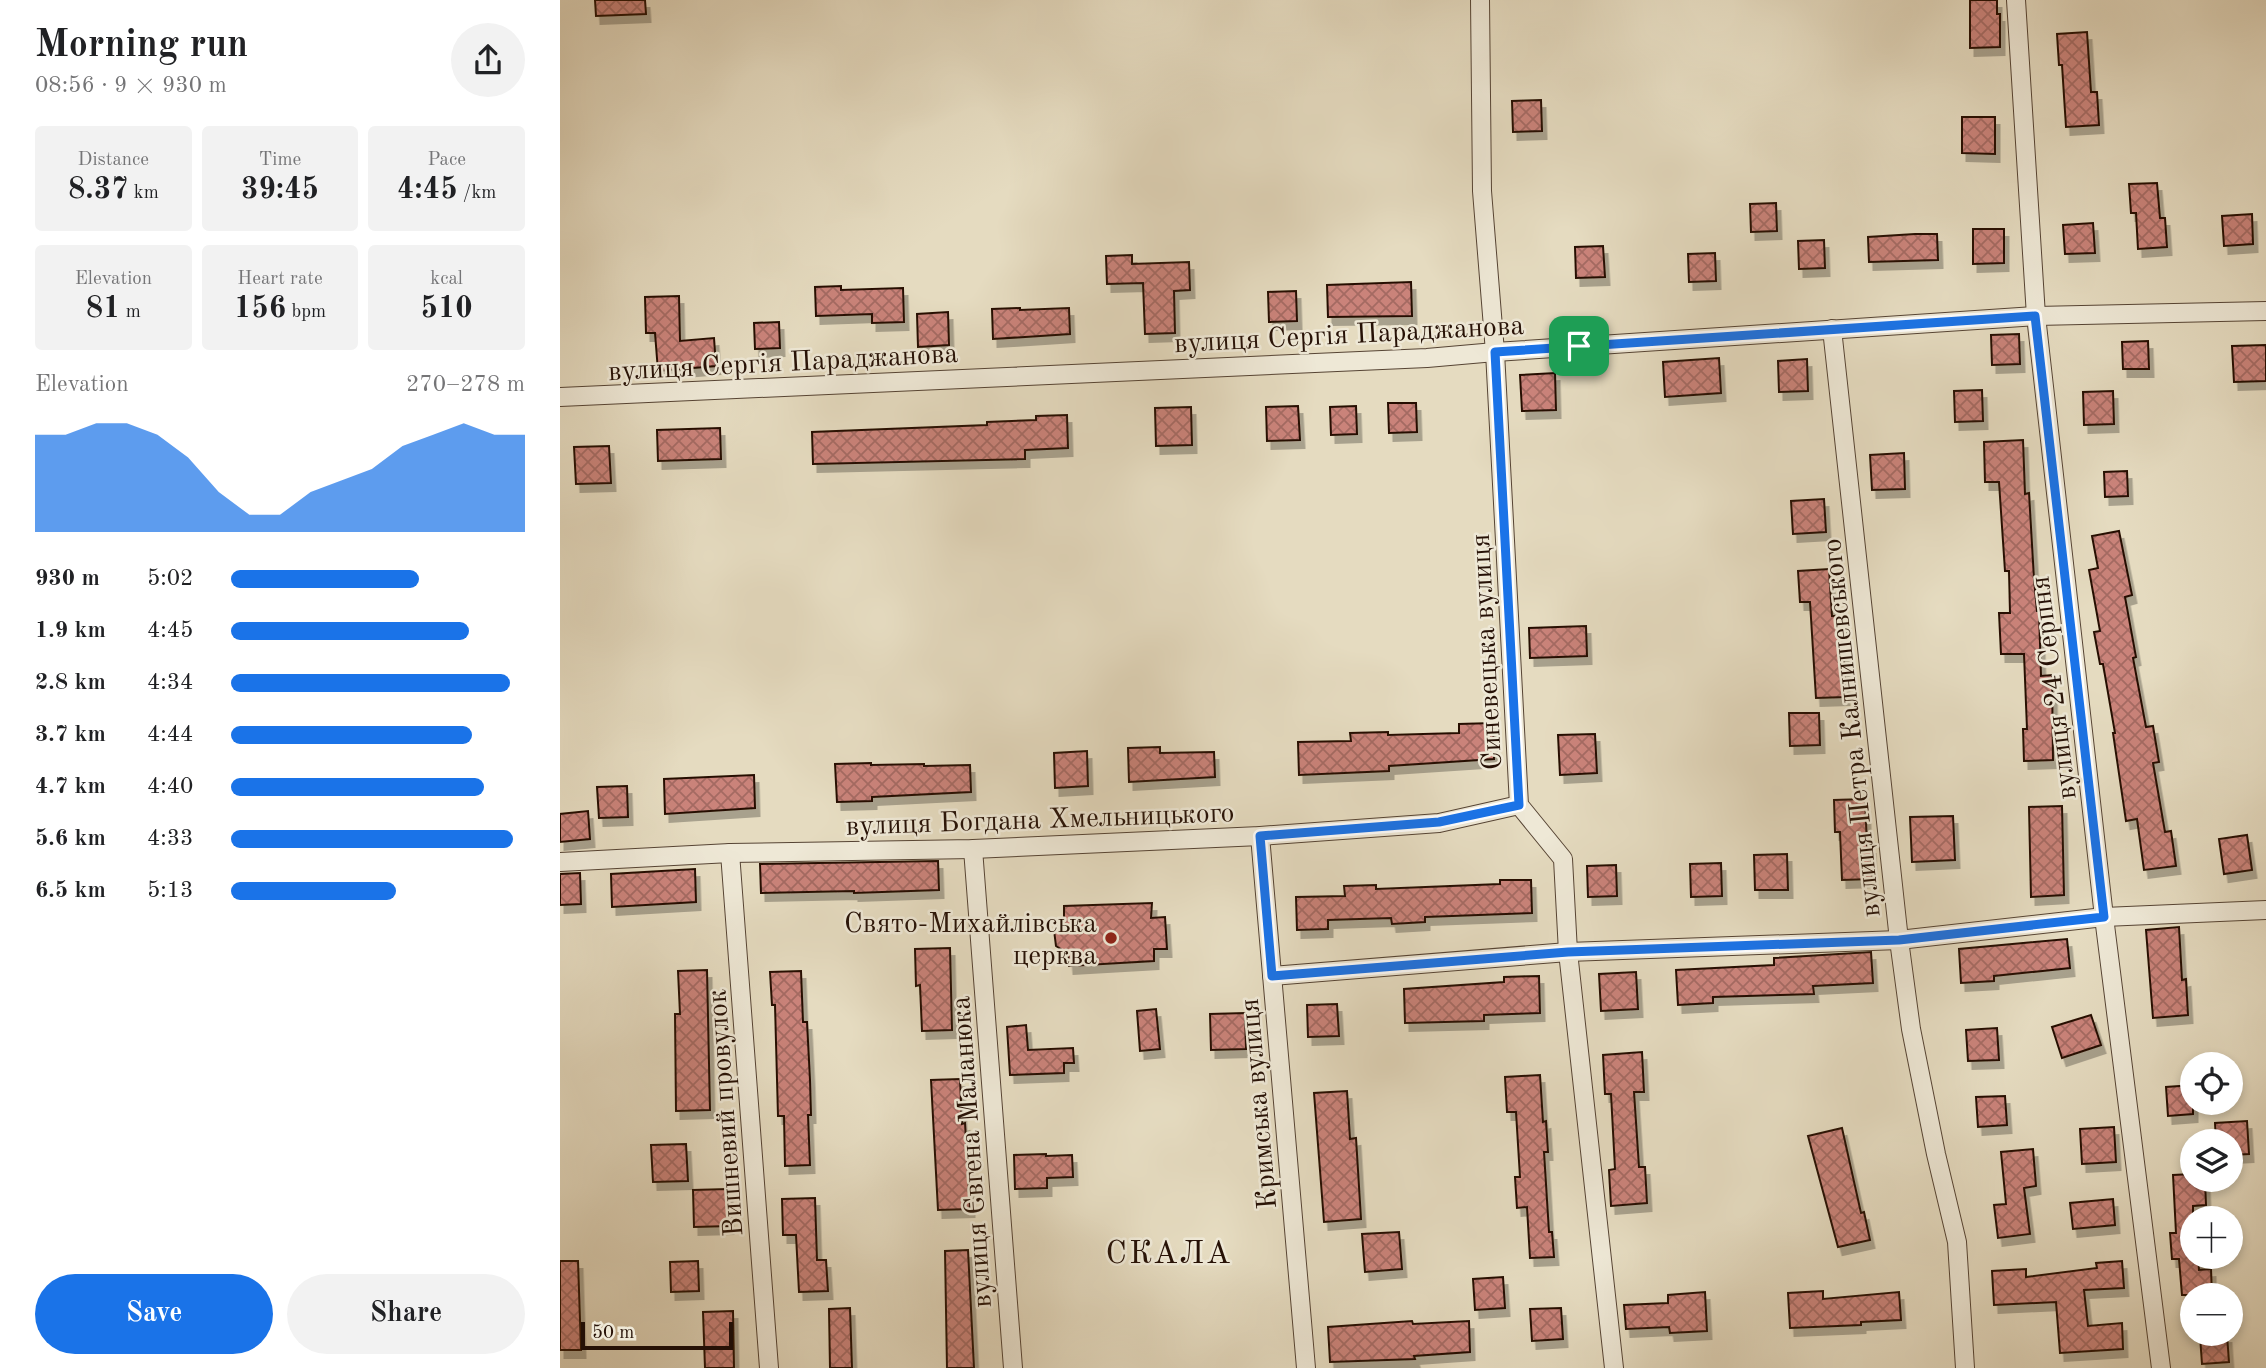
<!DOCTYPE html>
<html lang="en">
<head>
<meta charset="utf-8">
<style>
  :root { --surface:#fff; --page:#f2f2f2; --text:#202124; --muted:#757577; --accent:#1a73e8 }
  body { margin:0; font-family:"Old Standard TT",serif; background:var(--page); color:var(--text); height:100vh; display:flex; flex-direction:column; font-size:26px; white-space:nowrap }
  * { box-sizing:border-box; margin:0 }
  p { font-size:23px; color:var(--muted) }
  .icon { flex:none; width:38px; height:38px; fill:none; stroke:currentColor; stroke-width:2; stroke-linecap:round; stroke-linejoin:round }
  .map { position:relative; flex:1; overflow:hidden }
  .drawer { display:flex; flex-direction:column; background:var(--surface); width:560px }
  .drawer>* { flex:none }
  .tools { position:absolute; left:1620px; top:1052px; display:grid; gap:14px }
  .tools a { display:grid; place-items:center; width:63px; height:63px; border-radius:50%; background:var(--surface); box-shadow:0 4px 10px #0003; font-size:35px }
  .scale { position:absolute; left:21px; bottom:18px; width:152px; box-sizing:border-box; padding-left:7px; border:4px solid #261106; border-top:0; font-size:19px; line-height:24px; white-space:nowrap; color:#261106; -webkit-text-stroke:5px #eee8d6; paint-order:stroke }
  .pin { position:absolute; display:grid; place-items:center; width:60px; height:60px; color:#fff; margin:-30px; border-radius:14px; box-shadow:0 4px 10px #0006 }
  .round { display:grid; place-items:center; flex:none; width:74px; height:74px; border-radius:37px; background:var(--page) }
  .head { display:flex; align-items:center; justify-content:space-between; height:119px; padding:0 35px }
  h1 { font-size:38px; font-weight:700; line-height:52px }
  .stats { display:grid; grid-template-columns:repeat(3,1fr); gap:10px; height:119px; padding:7px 35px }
  .stats div { display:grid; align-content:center; border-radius:7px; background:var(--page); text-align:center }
  .stats b { font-size:30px; font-weight:700 }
  .stats small { font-size:19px; font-weight:400 }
  .stats p { font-size:19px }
  .chart { height:196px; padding:14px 35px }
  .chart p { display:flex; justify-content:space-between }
  .chart svg { width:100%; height:126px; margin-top:7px; fill:var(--accent); opacity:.7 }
  .button { display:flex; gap:14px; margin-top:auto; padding:14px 35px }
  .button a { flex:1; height:80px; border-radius:42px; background:var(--accent); color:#fff; font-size:28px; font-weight:700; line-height:80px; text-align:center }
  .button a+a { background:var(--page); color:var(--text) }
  ul { padding:0 35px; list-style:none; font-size:23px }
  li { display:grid; grid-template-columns:112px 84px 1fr; align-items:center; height:52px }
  li i { height:18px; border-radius:9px; background:var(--accent) }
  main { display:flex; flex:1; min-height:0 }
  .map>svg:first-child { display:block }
</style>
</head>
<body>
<main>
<section class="drawer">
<div class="head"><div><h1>Morning run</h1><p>08:56 · 9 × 930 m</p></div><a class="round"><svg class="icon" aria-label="share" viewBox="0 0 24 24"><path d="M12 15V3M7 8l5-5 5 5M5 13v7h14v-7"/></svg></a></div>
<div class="stats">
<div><p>Distance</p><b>8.37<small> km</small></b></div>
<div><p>Time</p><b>39:45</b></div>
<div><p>Pace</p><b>4:45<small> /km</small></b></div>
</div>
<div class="stats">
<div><p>Elevation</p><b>81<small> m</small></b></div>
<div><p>Heart rate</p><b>156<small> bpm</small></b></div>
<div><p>kcal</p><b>510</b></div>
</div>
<div class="chart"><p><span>Elevation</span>270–278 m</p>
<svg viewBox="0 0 160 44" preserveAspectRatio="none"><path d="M0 44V10L10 10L20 6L30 6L40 10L50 18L60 30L70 38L80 38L90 30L100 26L110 22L120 14L130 10L140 6L150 10L160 10V44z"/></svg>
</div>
<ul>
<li><b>930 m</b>5:02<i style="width:64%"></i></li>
<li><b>1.9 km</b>4:45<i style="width:81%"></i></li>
<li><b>2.8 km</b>4:34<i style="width:95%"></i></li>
<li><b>3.7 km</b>4:44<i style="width:82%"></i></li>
<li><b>4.7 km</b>4:40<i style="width:86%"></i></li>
<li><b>5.6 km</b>4:33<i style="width:96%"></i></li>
<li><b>6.5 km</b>5:13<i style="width:56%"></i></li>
</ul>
<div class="button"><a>Save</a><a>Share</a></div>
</section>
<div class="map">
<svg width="1706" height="1368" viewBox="0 0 1706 1368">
  <defs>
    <pattern id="building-cross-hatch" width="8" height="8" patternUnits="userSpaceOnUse" patternTransform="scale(1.75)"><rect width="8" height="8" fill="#ca837a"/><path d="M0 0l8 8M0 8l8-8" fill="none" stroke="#a46a62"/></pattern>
    <filter id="shadow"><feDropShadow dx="4.5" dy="8" stdDeviation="0" flood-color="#0004"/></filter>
  </defs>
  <rect width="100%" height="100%" fill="#e5dbc0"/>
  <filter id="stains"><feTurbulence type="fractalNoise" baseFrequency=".00286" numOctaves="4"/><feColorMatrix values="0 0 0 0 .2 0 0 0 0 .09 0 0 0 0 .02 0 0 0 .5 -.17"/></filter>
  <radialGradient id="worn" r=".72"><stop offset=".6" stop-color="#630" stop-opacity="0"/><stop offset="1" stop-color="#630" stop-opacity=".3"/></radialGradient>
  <g fill="url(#building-cross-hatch)" stroke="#261106" stroke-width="2" filter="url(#shadow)">
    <polygon points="35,0 85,0 86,14 36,16"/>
    <polygon points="1410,0 1437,0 1437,14 1440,14 1440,47 1410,48"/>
    <polygon points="1527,32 1531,92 1537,92 1539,125 1506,127 1502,65 1499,65 1497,34"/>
    <polygon points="981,100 982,131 953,132 952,101"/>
    <polygon points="1402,117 1435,117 1435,154 1402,153"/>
    <polygon points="1597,183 1600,218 1605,218 1607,247 1578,249 1576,213 1571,213 1569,184"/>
    <polygon points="1216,203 1217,231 1191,232 1190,204"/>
    <polygon points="1692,214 1693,244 1664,246 1662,216"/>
    <polygon points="1533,223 1535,253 1505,254 1503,225"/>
    <polygon points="1413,229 1444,229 1444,263 1413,264"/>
    <polygon points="1355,234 1377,234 1378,260 1309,262 1308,237"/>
    <polygon points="1264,240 1265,268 1239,269 1238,241"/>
    <polygon points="1043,246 1045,277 1016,278 1015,247"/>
    <polygon points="1155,253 1156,281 1129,282 1128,254"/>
    <polygon points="572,255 572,264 629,262 630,290 614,291 615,333 585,334 583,283 547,284 546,256"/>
    <polygon points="851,282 852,316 768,317 767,285"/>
    <polygon points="281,286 281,290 343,288 344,322 312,323 312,314 256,316 255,287"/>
    <polygon points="736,291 737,321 709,322 708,292"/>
    <polygon points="119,296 120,341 154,338 156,366 98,371 95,333 86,333 85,297"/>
    <polygon points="460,308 460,310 509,308 510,334 433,339 432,309"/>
    <polygon points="388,312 389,345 358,347 357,314"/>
    <polygon points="219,322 220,348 195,349 194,323"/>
    <polygon points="1459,334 1460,364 1432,365 1431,335"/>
    <polygon points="1588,341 1589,369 1563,369 1562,342"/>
    <polygon points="1706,345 1706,381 1674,382 1672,346"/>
    <polygon points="1159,358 1161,393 1105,397 1103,362"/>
    <polygon points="1247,359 1248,391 1219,392 1218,361"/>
    <polygon points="995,373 996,410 962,411 960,375"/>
    <polygon points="1422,390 1423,421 1395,422 1394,391"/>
    <polygon points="1553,391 1554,424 1524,425 1523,392"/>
    <polygon points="828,403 856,403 857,432 829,433"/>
    <polygon points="738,406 740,440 707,441 706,407"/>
    <polygon points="796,406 797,434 771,435 770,407"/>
    <polygon points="631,407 632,445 596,446 595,408"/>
    <polygon points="507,415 508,448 465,450 465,459 253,464 252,432 427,425 427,422 476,420 476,416"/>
    <polygon points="160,428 161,459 98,461 97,430"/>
    <polygon points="1463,440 1465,494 1469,493 1474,579 1477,611 1479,611 1481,676 1492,675 1493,760 1464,761 1463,729 1467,729 1464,654 1441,654 1439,613 1450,613 1449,571 1445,571 1439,482 1425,482 1424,442"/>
    <polygon points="49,446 51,483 16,484 14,447"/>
    <polygon points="1344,453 1345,489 1312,490 1310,455"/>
    <polygon points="1567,471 1568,496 1545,497 1544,472"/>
    <polygon points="1264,499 1266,532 1233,534 1231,501"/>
    <polygon points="1559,531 1572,595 1565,597 1576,657 1573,658 1586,727 1593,726 1599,762 1593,763 1605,832 1611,831 1616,866 1584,870 1577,819 1566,821 1553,733 1555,733 1543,664 1540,664 1534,632 1540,631 1529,570 1538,568 1532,536"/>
    <polygon points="1269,569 1272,616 1283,616 1285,697 1256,698 1250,602 1240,602 1238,571"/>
    <polygon points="1026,626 1027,656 970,658 969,628"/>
    <polygon points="1229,713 1259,713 1260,745 1230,746"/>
    <polygon points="933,723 934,759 829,766 829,771 739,775 738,742 791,741 790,733 828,732 828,735 899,733 899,724"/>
    <polygon points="1035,734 1037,773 1000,775 998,735"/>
    <polygon points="600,747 600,753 654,752 655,777 569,782 568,748"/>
    <polygon points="527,751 528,786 495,788 494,753"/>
    <polygon points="311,763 311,765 364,764 364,766 410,765 411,792 312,797 312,801 277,802 275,764"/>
    <polygon points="194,775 195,808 105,814 104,779"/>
    <polygon points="67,786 68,817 39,818 37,787"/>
    <polygon points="1305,799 1307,846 1311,846 1312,879 1282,880 1280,832 1275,832 1274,800"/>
    <polygon points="1502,806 1504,895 1471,897 1469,807"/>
    <polygon points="28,811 30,839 0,842 0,814"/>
    <polygon points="1393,816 1395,860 1352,862 1350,817"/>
    <polygon points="1687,835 1692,870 1664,874 1659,839"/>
    <polygon points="1227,854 1228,890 1195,890 1194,855"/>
    <polygon points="378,861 379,890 294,893 294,891 201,893 200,864"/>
    <polygon points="1161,863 1162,896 1131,897 1130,864"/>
    <polygon points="1056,865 1057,896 1028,897 1027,866"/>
    <polygon points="135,869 136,902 52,907 51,874"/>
    <polygon points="20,873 21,904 0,905 0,874"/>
    <polygon points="940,880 971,880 972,913 865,917 865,922 832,924 831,918 768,920 768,929 737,930 736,897 785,896 784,886 816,885 816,889 940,884"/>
    <polygon points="592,903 591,918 605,917 607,949 594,949 594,961 509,966 508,954 496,946 494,930 504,921 504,906"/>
    <polygon points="1619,927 1622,980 1626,979 1628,1015 1593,1018 1586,930"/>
    <polygon points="1507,939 1510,968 1434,976 1434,981 1401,983 1399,949"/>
    <polygon points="390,948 392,1030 362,1031 360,985 356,986 355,949"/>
    <polygon points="1311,952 1313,983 1253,986 1254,994 1153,997 1153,1003 1118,1005 1116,970 1214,965 1214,958"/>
    <polygon points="147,970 150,1110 116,1111 115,1014 120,1014 118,971"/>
    <polygon points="241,971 243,1022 247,1022 250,1080 251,1115 248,1115 250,1165 225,1166 224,1116 218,1116 215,1005 212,1005 210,972"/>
    <polygon points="1076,972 1078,1009 1041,1011 1039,974"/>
    <polygon points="979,976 980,1013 924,1015 924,1021 845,1023 844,989 944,982 944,977"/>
    <polygon points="777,1004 779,1036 748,1037 747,1005"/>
    <polygon points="596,1009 600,1049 580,1051 577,1011"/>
    <polygon points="685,1013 686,1049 651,1050 650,1014"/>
    <polygon points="1531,1015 1541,1045 1502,1058 1492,1027"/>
    <polygon points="466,1025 468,1050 513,1048 514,1063 504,1063 504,1073 450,1075 447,1027"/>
    <polygon points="1437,1028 1439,1060 1408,1061 1406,1030"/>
    <polygon points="1082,1052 1084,1092 1074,1092 1079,1167 1085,1167 1087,1203 1051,1206 1049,1170 1055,1169 1051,1094 1045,1094 1043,1055"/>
    <polygon points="980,1075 983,1122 986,1121 988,1152 984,1152 989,1232 992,1232 994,1257 970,1258 967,1207 957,1208 955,1177 960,1177 956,1112 947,1112 945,1077"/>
    <polygon points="400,1079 402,1124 405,1123 410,1209 378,1210 371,1080"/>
    <polygon points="1633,1085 1633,1114 1608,1116 1606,1087"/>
    <polygon points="787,1091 790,1139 796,1138 801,1219 764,1222 754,1093"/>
    <polygon points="1445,1096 1447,1125 1418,1127 1416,1097"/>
    <polygon points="1687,1121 1689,1154 1671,1155 1671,1141 1656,1141 1655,1123"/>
    <polygon points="1554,1127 1556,1162 1522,1164 1520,1129"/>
    <polygon points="1282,1128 1301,1213 1304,1212 1310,1240 1278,1247 1248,1136"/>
    <polygon points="126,1144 128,1181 93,1182 91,1145"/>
    <polygon points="1473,1149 1476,1186 1464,1188 1470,1234 1438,1238 1434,1205 1446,1204 1441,1152"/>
    <polygon points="486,1154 486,1156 512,1155 513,1177 487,1178 487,1188 455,1189 454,1155"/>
    <polygon points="1633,1174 1633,1180 1645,1180 1646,1205 1633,1206 1633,1256 1638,1256 1639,1270 1651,1269 1652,1295 1622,1295 1619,1259 1612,1259 1610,1233 1616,1233 1613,1175"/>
    <polygon points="168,1189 169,1226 134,1227 133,1190"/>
    <polygon points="255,1198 257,1260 266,1260 268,1291 239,1292 236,1235 223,1235 222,1199"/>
    <polygon points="1553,1199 1555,1225 1513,1229 1510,1203"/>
    <polygon points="839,1232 842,1269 805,1272 802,1234"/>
    <polygon points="408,1250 414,1368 387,1368 385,1251"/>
    <polygon points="0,1261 18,1261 21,1350 0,1350"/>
    <polygon points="138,1261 139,1291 111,1292 110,1262"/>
    <polygon points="1562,1261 1564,1288 1524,1290 1528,1326 1562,1323 1563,1349 1500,1353 1496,1302 1434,1305 1432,1271 1466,1269 1466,1277 1537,1268 1536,1263"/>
    <polygon points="943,1277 945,1308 915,1310 913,1279"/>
    <polygon points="1263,1291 1263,1299 1339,1292 1341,1320 1301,1322 1301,1325 1230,1328 1228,1293"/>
    <polygon points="1145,1292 1147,1331 1110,1333 1109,1327 1066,1329 1064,1305 1108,1303 1108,1295"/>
    <polygon points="290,1308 292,1368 270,1368 269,1309"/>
    <polygon points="1001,1308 1003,1339 972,1341 970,1309"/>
    <polygon points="173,1311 174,1368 145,1368 143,1312"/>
    <polygon points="852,1321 853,1324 909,1321 910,1352 854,1356 855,1359 770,1362 768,1327"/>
    <polygon points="1667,1335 1669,1362 1642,1364 1640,1336"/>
  </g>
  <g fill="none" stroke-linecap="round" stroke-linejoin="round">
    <g stroke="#564434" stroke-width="20">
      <g id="street">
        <polyline points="920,0 922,191 935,352 959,805 1003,859 1008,952 1054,1368"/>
        <polyline points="1456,0 1476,316 1544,917 1601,1368"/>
        <polyline points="1272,329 1339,940 1351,1029 1376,1154 1397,1242 1405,1368"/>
        <polyline points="0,397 867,358 935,352 1476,316 1706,311"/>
        <polyline points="700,836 746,1368"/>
        <polyline points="413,849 453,1368"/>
        <polyline points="170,853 209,1368"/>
        <polyline points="0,862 170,853 413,849 700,836 879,823 959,805"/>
        <polyline points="712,976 1008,952 1339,940 1544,917 1706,910"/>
      </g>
    </g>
    <use href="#street" stroke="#eee8d6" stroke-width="18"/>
  </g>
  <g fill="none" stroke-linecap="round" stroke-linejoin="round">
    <g stroke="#fff" stroke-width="14">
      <polygon id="route" points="1475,316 1544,917 1339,940 1008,952 712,976 700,836 879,822 959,805 935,352"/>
    </g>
    <use href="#route" stroke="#1a73e8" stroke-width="9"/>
  </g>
  <circle fill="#8f2418" stroke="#eee8d6" stroke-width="2.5" cx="551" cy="938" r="7"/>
  <g text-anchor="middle" stroke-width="5" stroke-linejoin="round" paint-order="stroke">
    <g font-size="28" fill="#261106" stroke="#eee8d6">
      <text transform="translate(789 333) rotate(-3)" y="10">вулиця Сергія Параджанова</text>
      <text transform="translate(223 361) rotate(-3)" y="10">вулиця Сергія Параджанова</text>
      <text transform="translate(925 652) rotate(-93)" y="10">Синевецька вулиця</text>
      <text transform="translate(1492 688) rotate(-97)" y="10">вулиця 24 Серпня</text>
      <text transform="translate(1290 728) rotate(-96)" y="10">вулиця Петра Калнишевського</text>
      <text transform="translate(480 818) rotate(-2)" y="10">вулиця Богдана Хмельницького</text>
      <text transform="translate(697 1104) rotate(-95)" y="10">Кримська вулиця</text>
      <text transform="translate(164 1113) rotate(-94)" y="10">Вишневий провулок</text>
      <text transform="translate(410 1152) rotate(-94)" y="10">вулиця Євгена Маланюка</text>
    </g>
    <g font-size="28" fill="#261106" stroke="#eee8d6" text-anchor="end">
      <text x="537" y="932">Свято-Михайлівська<tspan x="537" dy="32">церква</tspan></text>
    </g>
    <g font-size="32" letter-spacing="2" fill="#261106" stroke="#eee8d6">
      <text x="609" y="1263">СКАЛА</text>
    </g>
  </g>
  <rect width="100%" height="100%" filter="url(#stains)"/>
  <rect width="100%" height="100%" fill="url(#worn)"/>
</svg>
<div class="tools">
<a><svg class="icon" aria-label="locate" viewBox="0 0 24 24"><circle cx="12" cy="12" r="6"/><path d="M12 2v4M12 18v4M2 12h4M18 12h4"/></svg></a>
<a><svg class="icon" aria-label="layers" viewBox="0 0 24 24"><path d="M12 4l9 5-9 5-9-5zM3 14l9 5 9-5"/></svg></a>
<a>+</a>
<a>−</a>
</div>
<div class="scale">50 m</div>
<div class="pin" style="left:1019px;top:346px;background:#1e9e55"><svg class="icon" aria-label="arrive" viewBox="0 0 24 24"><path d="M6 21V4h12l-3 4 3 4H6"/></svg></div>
</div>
</main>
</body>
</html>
